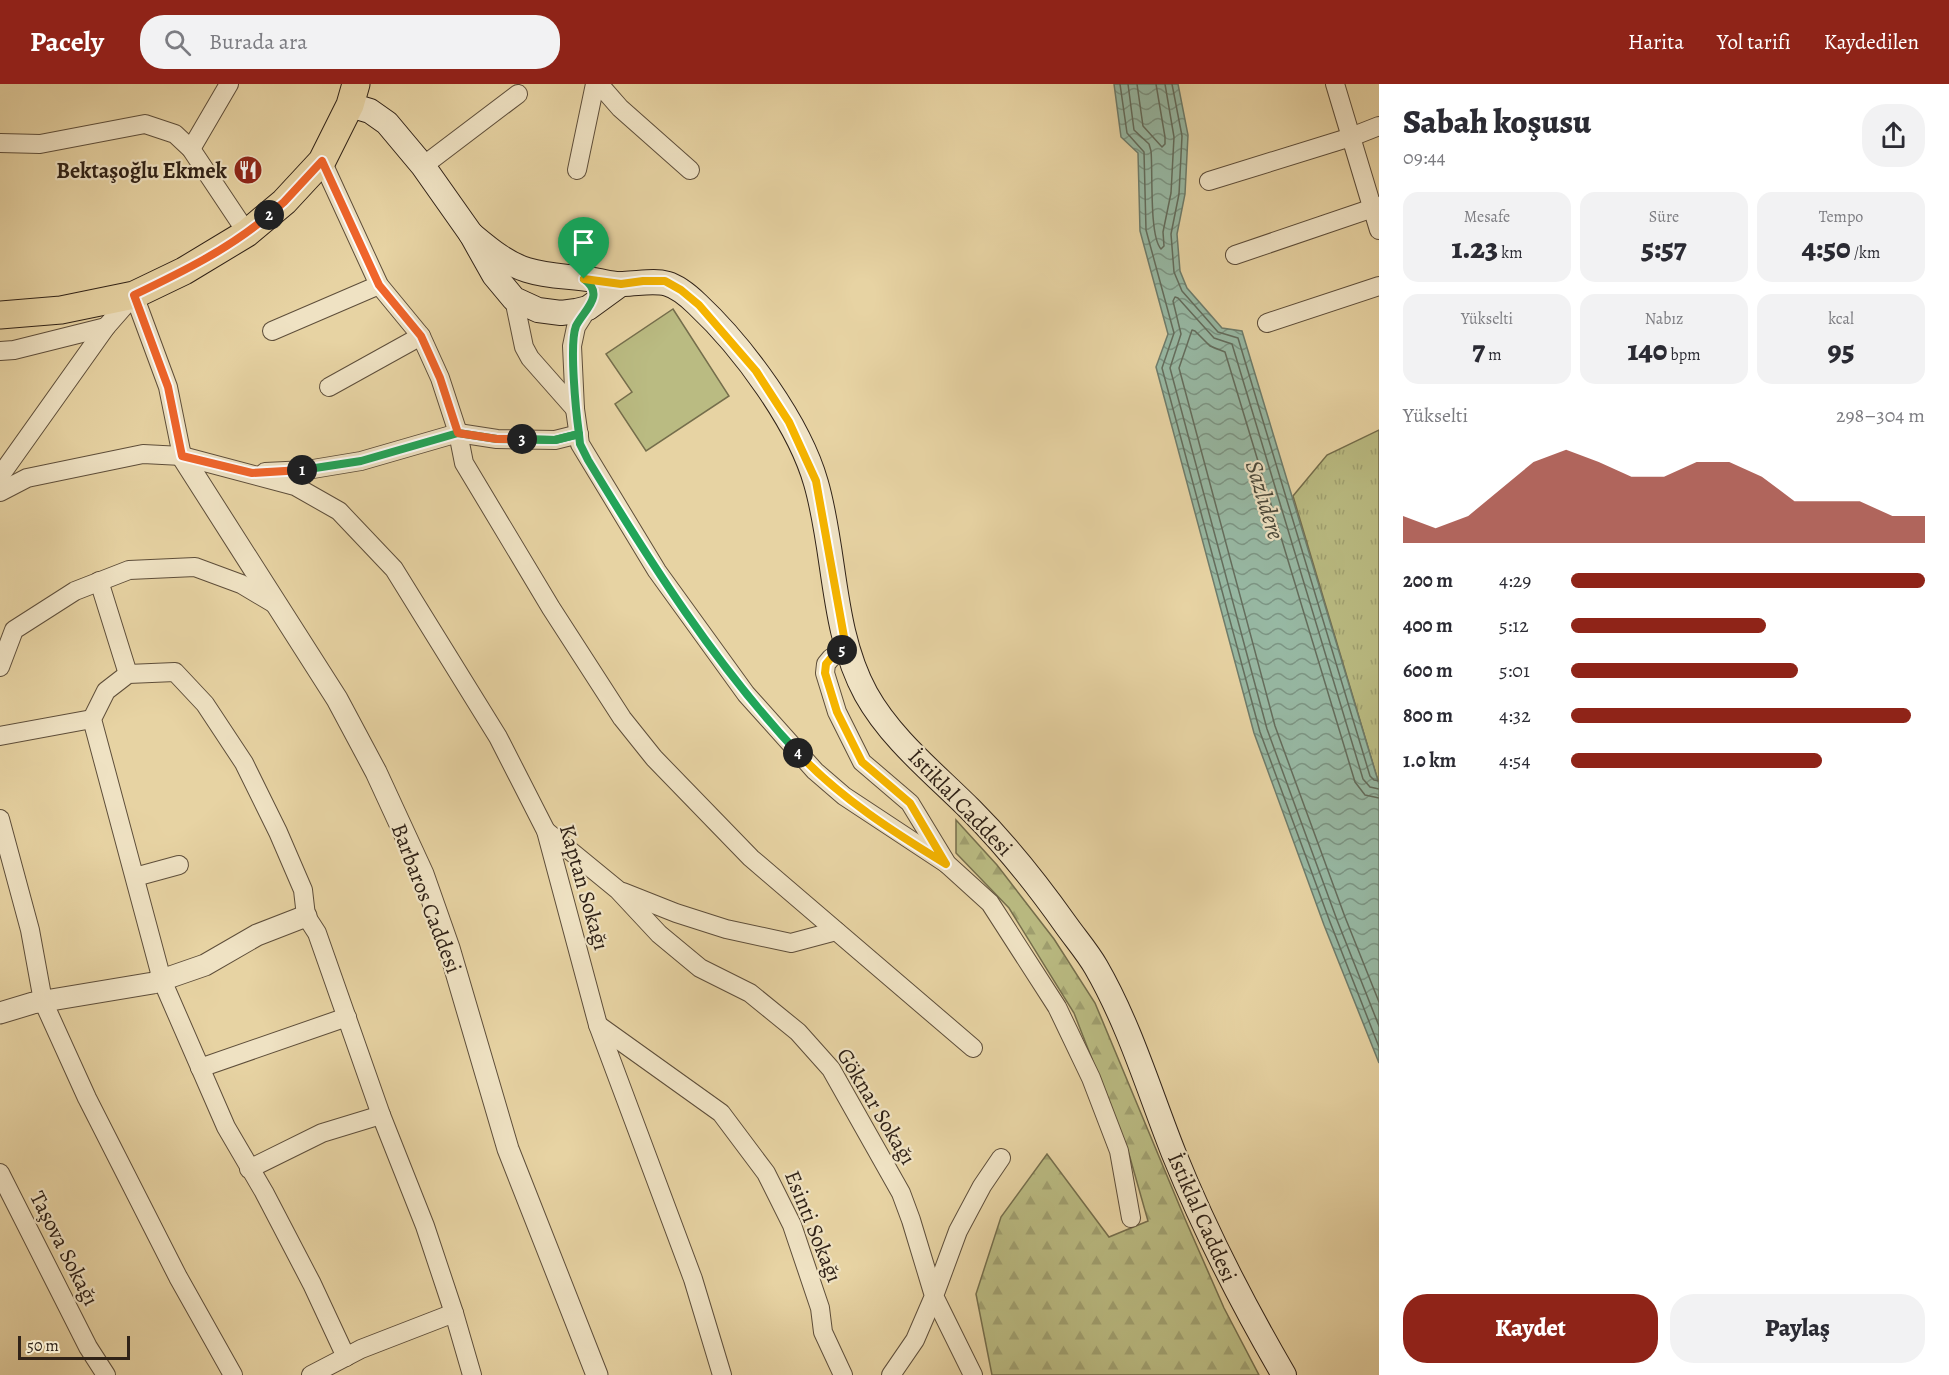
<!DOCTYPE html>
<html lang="tr">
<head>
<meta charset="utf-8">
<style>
  :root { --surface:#fff; --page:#f2f2f3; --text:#2b2b33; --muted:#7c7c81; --accent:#8f2418 }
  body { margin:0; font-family:Alegreya,serif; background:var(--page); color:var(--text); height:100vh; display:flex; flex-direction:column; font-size:22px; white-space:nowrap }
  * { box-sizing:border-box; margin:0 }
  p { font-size:20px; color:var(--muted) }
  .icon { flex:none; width:33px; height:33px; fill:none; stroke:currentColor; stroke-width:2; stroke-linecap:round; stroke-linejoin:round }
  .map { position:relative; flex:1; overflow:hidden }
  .drawer { display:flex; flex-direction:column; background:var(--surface); width:570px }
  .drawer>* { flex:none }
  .scale { position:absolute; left:18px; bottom:15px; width:112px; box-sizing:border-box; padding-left:6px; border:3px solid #302217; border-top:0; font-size:16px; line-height:21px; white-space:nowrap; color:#302217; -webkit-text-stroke:4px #efe2c3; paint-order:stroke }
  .pin { position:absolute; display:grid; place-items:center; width:51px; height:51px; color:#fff; margin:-62px -26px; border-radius:50% 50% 50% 0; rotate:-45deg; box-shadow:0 0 6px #0007 }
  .pin .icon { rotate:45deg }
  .km { position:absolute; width:30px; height:30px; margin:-15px; border-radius:50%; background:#222; color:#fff; font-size:16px; line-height:30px; text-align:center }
  .round { display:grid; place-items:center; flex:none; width:63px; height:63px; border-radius:24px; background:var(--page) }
  .overview { display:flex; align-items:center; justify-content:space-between; height:102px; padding:0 24px }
  h1 { font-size:33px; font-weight:800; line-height:45px }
  .metrics { display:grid; grid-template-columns:repeat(3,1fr); gap:9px; height:102px; padding:6px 24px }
  .metrics div { display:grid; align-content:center; border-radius:15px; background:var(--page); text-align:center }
  .metrics b { font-size:30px; font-weight:800 }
  .metrics small { font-size:16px; font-weight:400 }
  .metrics p { font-size:16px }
  .chart { height:168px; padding:12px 24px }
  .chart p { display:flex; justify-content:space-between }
  .chart svg { width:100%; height:108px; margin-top:6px; fill:var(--accent); opacity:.7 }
  .action { display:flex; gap:12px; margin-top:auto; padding:12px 24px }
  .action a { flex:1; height:69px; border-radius:24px; background:var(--accent); color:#fff; font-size:24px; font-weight:800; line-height:69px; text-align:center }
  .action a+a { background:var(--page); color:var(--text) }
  ul { padding:0 24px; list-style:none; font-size:20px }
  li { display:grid; grid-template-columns:96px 72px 1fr; align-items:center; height:45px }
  li i { height:15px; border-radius:8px; background:var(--accent) }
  header { display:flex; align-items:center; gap:36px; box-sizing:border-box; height:84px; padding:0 30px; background:var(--accent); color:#fff }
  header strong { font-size:28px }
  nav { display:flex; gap:33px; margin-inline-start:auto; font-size:21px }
  .search { width:420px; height:54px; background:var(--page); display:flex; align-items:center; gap:15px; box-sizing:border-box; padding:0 21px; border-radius:24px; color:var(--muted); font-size:22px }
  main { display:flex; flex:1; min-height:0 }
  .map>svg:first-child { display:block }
</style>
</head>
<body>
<header>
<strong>Pacely</strong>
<div class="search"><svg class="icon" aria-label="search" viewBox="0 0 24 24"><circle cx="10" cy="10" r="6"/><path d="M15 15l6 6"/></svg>Burada ara</div>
<nav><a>Harita</a><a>Yol tarifi</a><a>Kaydedilen</a></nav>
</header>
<main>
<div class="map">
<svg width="1379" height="1291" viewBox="0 0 1379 1291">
  <defs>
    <pattern id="grass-tufts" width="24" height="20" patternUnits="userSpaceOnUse" patternTransform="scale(1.5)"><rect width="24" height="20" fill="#babb82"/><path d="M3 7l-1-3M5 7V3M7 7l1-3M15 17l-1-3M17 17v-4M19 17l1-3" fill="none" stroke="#a0a070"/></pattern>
    <pattern id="forest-firs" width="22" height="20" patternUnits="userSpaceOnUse" patternTransform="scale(1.5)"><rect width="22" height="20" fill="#babb82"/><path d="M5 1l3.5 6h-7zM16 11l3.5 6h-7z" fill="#a0a070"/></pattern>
    <pattern id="water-waves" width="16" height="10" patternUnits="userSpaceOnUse" patternTransform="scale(1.5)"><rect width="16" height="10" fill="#97b8a3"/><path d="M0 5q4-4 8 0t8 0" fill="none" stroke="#7c9584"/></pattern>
  </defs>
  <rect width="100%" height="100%" fill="#e7d3a3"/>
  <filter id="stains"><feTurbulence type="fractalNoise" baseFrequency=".00333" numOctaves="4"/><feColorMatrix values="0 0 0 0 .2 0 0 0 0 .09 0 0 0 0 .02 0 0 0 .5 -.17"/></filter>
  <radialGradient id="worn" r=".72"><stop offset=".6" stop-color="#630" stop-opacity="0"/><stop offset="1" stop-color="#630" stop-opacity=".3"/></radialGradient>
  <polygon fill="url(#grass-tufts)" stroke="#756e4c" stroke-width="1.5" points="1379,346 1379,700 1293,412 1327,371"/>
  <polygon fill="url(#forest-firs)" stroke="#756e4c" stroke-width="1.5" points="956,736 997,781 1054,855 1095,919 1185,1135 1224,1224 1259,1291 992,1291 976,1210 1001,1133 1047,1070 1109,1153 1148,1137 1129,1070 1074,929 1009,824 956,769"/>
  <polygon fill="#babb82" stroke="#756e4c" stroke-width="1.5" points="673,225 729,312 646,367 615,320 632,308 606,270"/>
  <polygon fill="url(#water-waves)" stroke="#6e7c6b" stroke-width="1.5" points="1114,0 1178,0 1188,51 1185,110 1177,150 1180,187 1187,204 1222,244 1242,247 1379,700 1379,979 1324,841 1254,649 1156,283 1168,250 1140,147 1138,69 1121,53"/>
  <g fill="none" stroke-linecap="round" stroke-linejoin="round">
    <g stroke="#646d5d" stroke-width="1.5">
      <polyline points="1120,0 1127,49 1144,68 1146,146 1174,249 1162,284 1260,648 1330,838 1379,963"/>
      <path d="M1128,0L1134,46L1149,60L1151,67C1153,87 1149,152 1161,165L1164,162L1163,148L1171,109L1174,53L1165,0"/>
      <polyline points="1137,0 1143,42 1162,63 1165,60 1165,53 1156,0"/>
      <polyline points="1172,0 1182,52 1179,110 1171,150 1174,188 1182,207 1218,248 1238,254 1370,692 1374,696 1379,697"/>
      <polyline points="1379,705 1370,703 1363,695 1232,260 1214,254 1178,214 1175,213 1173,217 1181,250 1170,284 1267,645 1337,836 1379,942"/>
      <polyline points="1379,714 1365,711 1355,698 1225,268 1210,262 1195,247 1192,246 1179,284 1275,642 1345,833 1379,918"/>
    </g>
    <g stroke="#5e4e3a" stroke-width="20">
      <g id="minor">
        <polyline points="599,0 620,24 690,86"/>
        <polyline points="1335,0 1379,146"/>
        <polyline points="0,59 40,60 145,40 175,50 191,65 247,149"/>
        <polyline points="191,65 229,0"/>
        <polyline points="322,77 379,201 421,252 440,294 458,349 464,379 551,524 622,634 654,674 751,774 973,964"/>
        <polyline points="423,82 518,10"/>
        <polyline points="577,86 595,0"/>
        <polyline points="1209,97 1351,53 1379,42"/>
        <polyline points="1235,171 1379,122"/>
        <polyline points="514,215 524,263 530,274 575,325"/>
        <polyline points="588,224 576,243 572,262 575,325 580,360 657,487 746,610 815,687 844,712 947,780"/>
        <polyline points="1267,239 1379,202"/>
        <polyline points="272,247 379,201"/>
        <polyline points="0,267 14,266 106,243"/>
        <polyline points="329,303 421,252"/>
        <polyline points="265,388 307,386 361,377 458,349 497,355 555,356 579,350"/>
        <polyline points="0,392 106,243 134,211 168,303 182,372"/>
        <polyline points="0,408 27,394 143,370 182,372 295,402 339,427 394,485 498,653 546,747 598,941 693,1195 722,1291"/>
        <polyline points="99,497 128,590"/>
        <polyline points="846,564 831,574 826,580 825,589 837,628 862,678 910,719 947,780 990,819 1057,923 1091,994 1119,1067 1131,1134"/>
        <polyline points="0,583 14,546 75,507 129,486 195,483 241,500 278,522"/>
        <polyline points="0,652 92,635"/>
        <polyline points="0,735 30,846 43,917 87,1014 178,1193 233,1291"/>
        <polyline points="546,747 618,806 659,850 700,884 750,909 798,948 831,985 901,1109 911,1136 934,1212 915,1256 891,1291"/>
        <polyline points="135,793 179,781"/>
        <polyline points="623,808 676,829 726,845 791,859 836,847"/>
        <polyline points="598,941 721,1029 766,1089 792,1141 820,1224 823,1248 843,1291"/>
        <polyline points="200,984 347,933"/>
        <polyline points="249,1085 322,1049 381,1031"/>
        <polyline points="0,1089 88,1263 106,1291"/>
        <polyline points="346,1273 312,1200 264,1108 226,1043 162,896 92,635 106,607 128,590 175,588 205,620 244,679 278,748 303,806 306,832 317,849 381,1031 425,1142 454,1229 472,1291"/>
        <polyline points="311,1291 361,1265 454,1229"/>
        <polyline points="973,1291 934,1212 958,1147 982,1102 1001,1074"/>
      </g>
    </g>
    <g stroke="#5e4e3a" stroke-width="23">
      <g id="tertiary">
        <polyline points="182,372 337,615 376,688 423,790 449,864 508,1065 597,1291"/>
        <polyline points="0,929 33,919 153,899 205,881 257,851 306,832"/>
      </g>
    </g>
    <g stroke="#302217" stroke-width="26">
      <g id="secondary">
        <polyline points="350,21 370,27 387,39 423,82 471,150 494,191 514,215 538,226 561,229 576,227 588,224 621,200"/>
        <path d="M471,150C488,164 505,179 527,186C549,193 571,192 593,196C602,197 613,201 623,200C659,198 668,192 697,220C743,263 799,339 816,399C836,468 831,546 866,610C891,655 934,689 971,726C1006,761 1037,800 1066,841C1076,855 1088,869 1096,883C1130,942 1149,1007 1174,1070C1205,1147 1242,1219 1284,1291"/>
      </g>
    </g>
    <g stroke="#302217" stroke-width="29">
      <polyline id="primary" points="0,231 61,226 134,211 184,187 247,149 284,118 322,77 350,21 356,0"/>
    </g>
    <use href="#minor" stroke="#efe2c3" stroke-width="18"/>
    <use href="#tertiary" stroke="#efe2c3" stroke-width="21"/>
    <use href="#secondary" stroke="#efe2c3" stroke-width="24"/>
    <use href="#primary" stroke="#e7d3a3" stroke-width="27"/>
  </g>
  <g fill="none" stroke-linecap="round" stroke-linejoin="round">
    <g stroke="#fff" stroke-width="12">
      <path id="split-1" d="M302,386L361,377L458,349L497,355L555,356L579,350C576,328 569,260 576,242C584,226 606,211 584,195"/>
    </g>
    <g stroke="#fff" stroke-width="12">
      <path id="split-2" d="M269,131C229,165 182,188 134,211L168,303L182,372L252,389L302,386"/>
    </g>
    <g stroke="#fff" stroke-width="12">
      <polyline id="split-3" points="269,131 284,118 322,77 379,201 421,252 440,294 458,349 497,355 522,355"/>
    </g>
    <g stroke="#fff" stroke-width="12">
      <path id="split-4" d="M522,355L555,356L579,350L580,360L588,376C650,478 716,582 798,669"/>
    </g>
    <g stroke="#fff" stroke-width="12">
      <path id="split-5" d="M798,669C840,714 895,749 946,780L910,719L862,678L837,628L825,589L826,580L831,574L842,566"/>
    </g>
    <g stroke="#fff" stroke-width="12">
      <polyline id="split-6" points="584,195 621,200 643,197 665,197 681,206 699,221 756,287 789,338 816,397 846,564 842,566"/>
    </g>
    <use href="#split-1" stroke="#22a559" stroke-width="8"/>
    <use href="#split-2" stroke="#f0652b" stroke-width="8"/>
    <use href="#split-3" stroke="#f0652b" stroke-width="8"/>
    <use href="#split-4" stroke="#22a559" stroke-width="8"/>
    <use href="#split-5" stroke="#f5b400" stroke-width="8"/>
    <use href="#split-6" stroke="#f5b400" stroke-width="8"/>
  </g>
  <defs>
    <g id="restaurant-disc" transform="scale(1.5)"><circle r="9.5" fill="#8f2418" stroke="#efe2c3"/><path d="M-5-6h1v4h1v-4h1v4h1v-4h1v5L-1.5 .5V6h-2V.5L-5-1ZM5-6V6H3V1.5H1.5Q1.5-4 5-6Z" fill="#fff"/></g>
  </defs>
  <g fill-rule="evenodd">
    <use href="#restaurant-disc" x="248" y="86"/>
  </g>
  <g text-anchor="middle" stroke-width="4.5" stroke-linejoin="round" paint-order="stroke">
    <g font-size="22" font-weight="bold" fill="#302217" stroke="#efe2c3" text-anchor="end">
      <text x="227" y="94">Bektaşoğlu Ekmek</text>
    </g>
    <g font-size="22" fill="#302217" stroke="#efe2c3">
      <text transform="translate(961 718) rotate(46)" y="8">İstiklal Caddesi</text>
      <text transform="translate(585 803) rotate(74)" y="8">Kaptan Sokağı</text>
      <text transform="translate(427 814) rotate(69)" y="8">Barbaros Caddesi</text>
      <text transform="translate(877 1022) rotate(59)" y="8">Göknar Sokağı</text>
      <text transform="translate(1203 1133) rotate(66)" y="8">İstiklal Caddesi</text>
      <text transform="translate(814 1142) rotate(68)" y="8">Esinti Sokağı</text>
      <text transform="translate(65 1164) rotate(63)" y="8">Taşova Sokağı</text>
    </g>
    <g font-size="24" font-style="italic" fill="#4a483a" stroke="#efe2c3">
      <text transform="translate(1265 416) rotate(73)" y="8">Sazlıdere</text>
    </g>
  </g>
  <rect width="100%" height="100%" filter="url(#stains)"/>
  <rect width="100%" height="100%" fill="url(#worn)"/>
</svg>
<div class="scale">50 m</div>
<div class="pin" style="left:584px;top:195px;background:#1e9e55"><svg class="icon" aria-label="arrive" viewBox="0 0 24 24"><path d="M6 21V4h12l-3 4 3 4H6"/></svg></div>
<b class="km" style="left:302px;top:386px">1</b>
<b class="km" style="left:269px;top:131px">2</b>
<b class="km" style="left:522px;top:355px">3</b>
<b class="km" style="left:798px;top:669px">4</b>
<b class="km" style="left:842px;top:566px">5</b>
</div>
<section class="drawer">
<div class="overview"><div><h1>Sabah koşusu</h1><p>09:44</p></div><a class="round"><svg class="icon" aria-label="share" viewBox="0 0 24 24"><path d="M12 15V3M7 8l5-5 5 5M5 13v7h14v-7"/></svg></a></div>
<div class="metrics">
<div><p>Mesafe</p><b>1.23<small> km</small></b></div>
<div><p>Süre</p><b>5:57</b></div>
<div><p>Tempo</p><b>4:50<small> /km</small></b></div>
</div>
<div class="metrics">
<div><p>Yükselti</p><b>7<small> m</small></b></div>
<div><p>Nabız</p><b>140<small> bpm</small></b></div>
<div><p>kcal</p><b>95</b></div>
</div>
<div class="chart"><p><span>Yükselti</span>298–304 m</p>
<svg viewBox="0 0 160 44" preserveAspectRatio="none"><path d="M0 44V33L10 38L20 33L30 22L40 11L50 6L60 11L70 17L80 17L90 11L100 11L110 17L120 27L130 27L140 27L150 33L160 33V44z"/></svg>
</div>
<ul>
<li><b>200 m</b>4:29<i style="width:100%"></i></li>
<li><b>400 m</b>5:12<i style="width:55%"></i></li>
<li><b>600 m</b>5:01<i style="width:64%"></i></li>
<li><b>800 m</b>4:32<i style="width:96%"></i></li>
<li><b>1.0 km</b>4:54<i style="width:71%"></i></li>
</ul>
<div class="action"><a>Kaydet</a><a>Paylaş</a></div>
</section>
</main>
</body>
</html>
